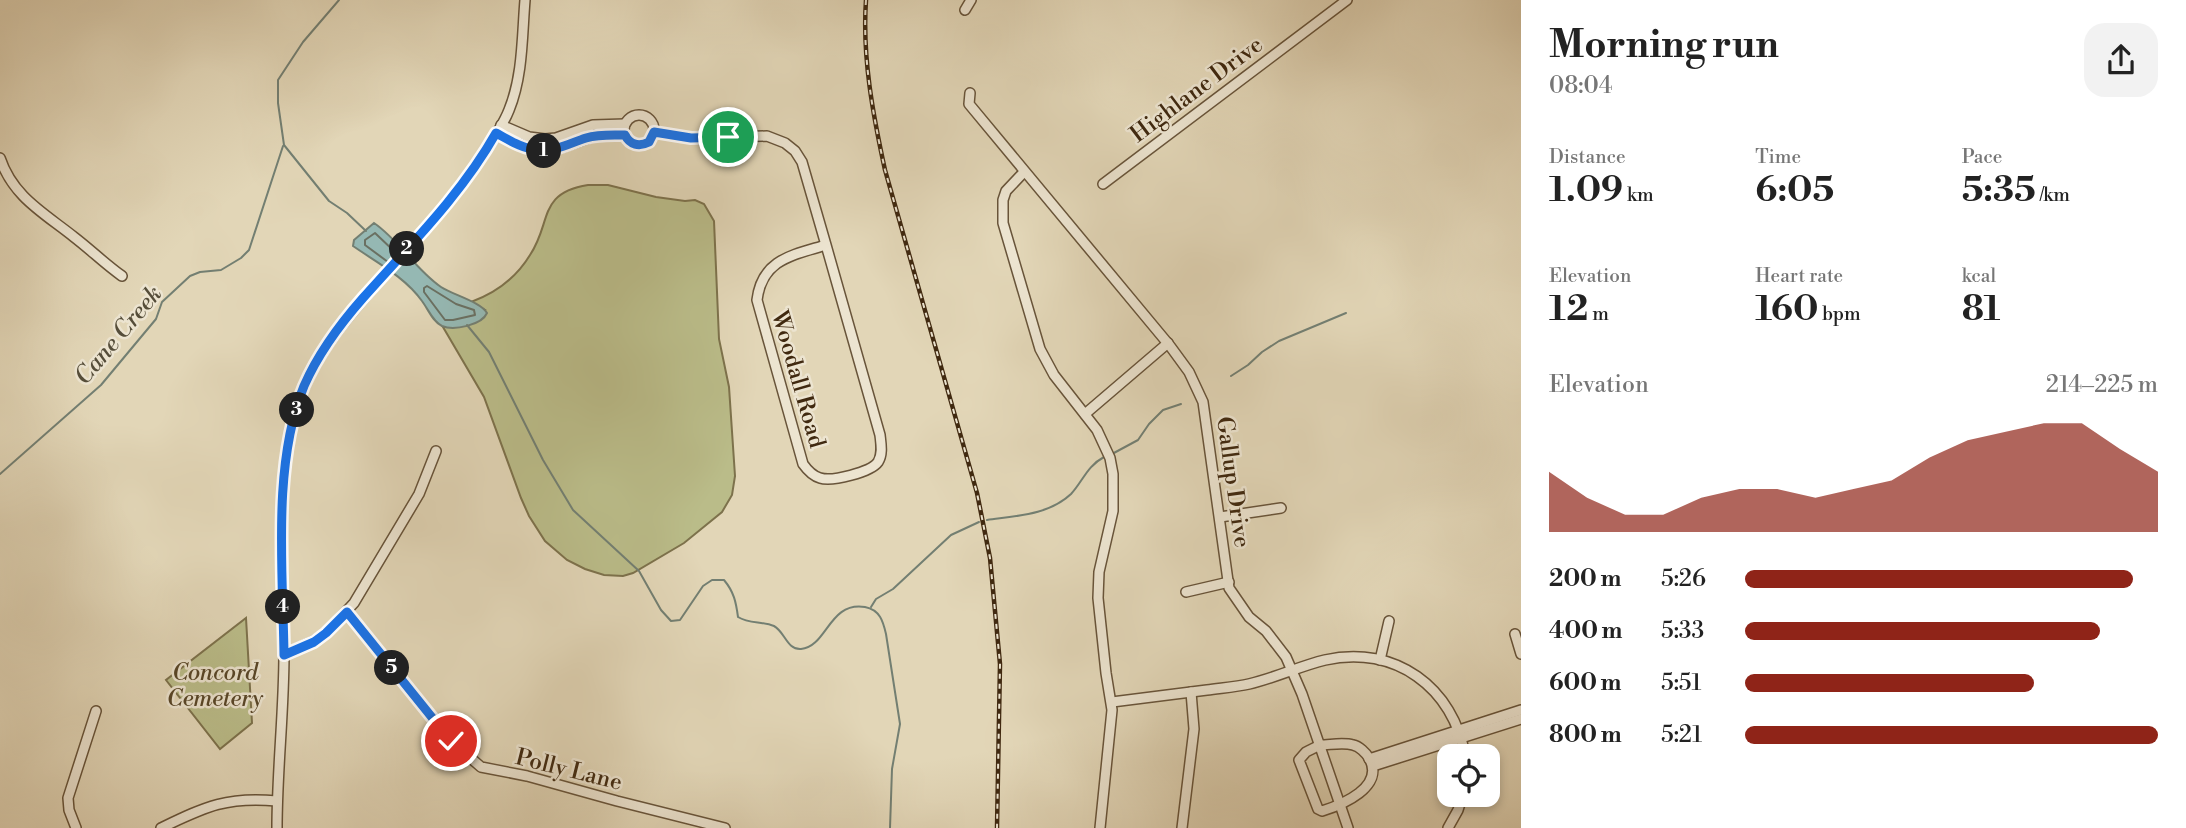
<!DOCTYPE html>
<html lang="en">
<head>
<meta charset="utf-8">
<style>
  :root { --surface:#fff; --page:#f2f2f2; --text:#222; --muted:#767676; --accent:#8f2418 }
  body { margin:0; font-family:"Libre Bodoni",serif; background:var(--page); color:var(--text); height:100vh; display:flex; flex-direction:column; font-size:26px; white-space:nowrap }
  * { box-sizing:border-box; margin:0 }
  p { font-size:23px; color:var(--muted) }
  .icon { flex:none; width:38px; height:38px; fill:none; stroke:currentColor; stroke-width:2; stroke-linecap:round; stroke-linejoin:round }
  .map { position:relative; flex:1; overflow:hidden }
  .details { display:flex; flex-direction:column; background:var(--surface); width:665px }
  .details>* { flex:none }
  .buttons { position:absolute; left:1437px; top:744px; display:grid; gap:14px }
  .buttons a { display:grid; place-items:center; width:63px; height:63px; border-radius:14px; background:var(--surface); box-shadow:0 4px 10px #0003; font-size:35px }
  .pin { position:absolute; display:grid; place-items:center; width:60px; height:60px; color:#fff; margin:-30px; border:4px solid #fff; border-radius:50%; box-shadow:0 2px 7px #0007 }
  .km { position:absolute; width:35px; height:35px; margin:-18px; border-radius:50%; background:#222; color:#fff; font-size:19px; line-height:35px; text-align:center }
  .round { display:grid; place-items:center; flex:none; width:74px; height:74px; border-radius:21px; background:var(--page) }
  .head { display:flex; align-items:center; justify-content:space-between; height:119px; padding:0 28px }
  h1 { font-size:38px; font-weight:700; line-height:52px }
  .figures { display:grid; grid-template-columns:repeat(3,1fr); gap:10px; height:119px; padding:7px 28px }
  .figures div { display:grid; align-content:center }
  .figures b { font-size:35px; font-weight:700 }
  .figures small { font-size:19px; font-weight:400 }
  .figures p { font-size:19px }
  .chart { height:196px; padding:14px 28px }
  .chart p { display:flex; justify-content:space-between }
  .chart svg { width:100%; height:126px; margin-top:7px; fill:var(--accent); opacity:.7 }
  ul { padding:0 28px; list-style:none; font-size:23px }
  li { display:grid; grid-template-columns:112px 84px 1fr; align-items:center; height:52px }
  li i { height:18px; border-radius:9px; background:var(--accent) }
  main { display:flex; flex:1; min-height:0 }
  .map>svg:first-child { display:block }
</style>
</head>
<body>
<main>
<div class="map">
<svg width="1521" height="828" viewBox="0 0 1521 828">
  <rect width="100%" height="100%" fill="#e2d6b7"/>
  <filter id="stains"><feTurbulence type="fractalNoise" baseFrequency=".00286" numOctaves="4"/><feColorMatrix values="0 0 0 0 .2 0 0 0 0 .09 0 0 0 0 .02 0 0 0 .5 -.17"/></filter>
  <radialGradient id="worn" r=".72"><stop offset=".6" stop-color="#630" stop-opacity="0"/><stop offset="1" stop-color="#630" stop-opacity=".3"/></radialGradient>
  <g fill="#babc89" stroke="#7d724c" stroke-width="2">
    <path d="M588,185H608L656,197L685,201L695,200L704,204L714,221L719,339L729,387L735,476L732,495L722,512L684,543L633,573L623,576L604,575L585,569L567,560L545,541L529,516L521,498L484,397L443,327C465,328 470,324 485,310L471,302C496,293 516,278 530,255C552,223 537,193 588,185Z"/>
    <polygon points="246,618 252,723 220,749 166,680"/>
  </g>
  <path fill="#95b8b3" stroke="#737f72" stroke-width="2" d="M374,223C399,240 415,269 441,287C453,295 481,302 487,313C482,325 454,331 442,326C433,322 428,309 422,301C405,277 376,262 353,246L354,240Z"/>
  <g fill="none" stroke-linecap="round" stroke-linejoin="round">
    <g stroke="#6a7062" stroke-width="2">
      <polyline points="388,262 365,245 365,240 375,233 396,253"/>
      <polygon points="427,286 456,304 474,310 475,315 453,320 445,320 424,292 424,288"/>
    </g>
    <g stroke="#737f72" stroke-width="2">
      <polyline points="339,0 303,42 278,80 278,103 284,145 329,201 347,213 366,231"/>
      <path d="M467,325L489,352L543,460L573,510L639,571L661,610L671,621L680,620L703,586L712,580H724C734,592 736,602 738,617C749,624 762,621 774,626C785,632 787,650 801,649C827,647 829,601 865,607C880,610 883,621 886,634L900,724L892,769L890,828"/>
      <polyline points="1231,376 1248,365 1262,352 1279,341 1346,313"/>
      <polyline points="1112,454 1138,440 1149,424 1163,410 1181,404"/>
      <polyline points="0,474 101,385 156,319 162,302 190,276 200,272 221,270 241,258 249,250 283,146"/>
      <path d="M987,520C1015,516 1049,515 1071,494C1083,481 1087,466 1104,457"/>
      <polyline points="871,607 876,599 893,589 951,535 979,522"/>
    </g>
    <g stroke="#68543a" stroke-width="12">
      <g id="minor">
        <polyline points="965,10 971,0"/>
        <polyline points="970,93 969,104 1170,346 1189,372 1203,402 1229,588 1249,617 1266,631 1286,657 1302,694 1348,828"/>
        <circle cx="639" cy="130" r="15"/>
        <polyline points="501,125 529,137 545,139 556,138 593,125 625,124"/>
        <path d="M654,132L691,138L767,136L785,143L795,151L802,162L826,245C793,255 762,259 757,300L803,464C808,471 813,476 820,478C832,482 871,472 878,462C883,454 881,444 880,435L826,245"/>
        <polyline points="496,133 519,145 540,151 557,149 597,135 625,135"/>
        <path d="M0,158C13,197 44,213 74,237C91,250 105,264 122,276"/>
        <polyline points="1024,172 1006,191 1003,200 1003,223 1040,349 1054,375 1097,430 1110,458 1113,474 1113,511 1099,572 1098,598 1106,673 1112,710 1100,828"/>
        <polyline points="1103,184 1347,0"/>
        <polyline points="1085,414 1168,343"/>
        <polyline points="1220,517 1281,508"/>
        <polyline points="1186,592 1229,582"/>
        <polyline points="347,612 451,741 481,767 527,776 617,801 725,828"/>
        <polyline points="1515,634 1521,654"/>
        <polyline points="284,655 314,641 326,633 354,603 419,494 436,451"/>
        <polyline points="1380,660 1389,621"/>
        <path d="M1112,702C1143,698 1175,694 1207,690C1221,688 1236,687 1249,684C1275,678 1300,666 1325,660C1395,644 1454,688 1465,756"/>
        <path d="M1320,745C1330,745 1343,742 1353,745C1359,746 1366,753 1369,758C1386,787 1341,805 1322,811L1318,809L1299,760L1306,752Z"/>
        <polyline points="1369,759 1521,710"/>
        <polyline points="1373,766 1521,719"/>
        <polyline points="76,828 69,810 68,798 96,711"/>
        <path d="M161,828C205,807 227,796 277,801"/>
        <path d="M277,828C277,770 284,712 284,653C284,570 271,463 305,385C322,346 350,314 378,282C413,243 450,204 479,160C490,144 502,128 509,110C523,76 522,36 525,0"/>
        <polyline points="1182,828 1194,729 1191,692"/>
        <polyline points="1448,828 1458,810 1463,794"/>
      </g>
    </g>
    <use href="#minor" stroke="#ece4d0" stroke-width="9"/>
    <g stroke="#402910" stroke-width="4.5">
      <path id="rail" d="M866,0C862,57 873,115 885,170L977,493L990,558L1000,664L997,828"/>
    </g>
    <use href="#rail" stroke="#ece4d0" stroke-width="2" stroke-dasharray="5" stroke-linecap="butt"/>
  </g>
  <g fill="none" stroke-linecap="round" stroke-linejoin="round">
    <g stroke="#fff" stroke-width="14">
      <path id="route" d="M451,741L347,612L326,633L314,642L284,655C283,572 272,464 304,386C318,354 340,324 363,298C410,245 461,195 496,133C509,140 523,149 538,150C555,152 570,143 586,138C599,134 611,135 625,135C630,145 639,147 649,142L654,132L691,138L728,137"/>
    </g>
    <use href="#route" stroke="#1a73e8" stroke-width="9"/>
  </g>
  <g text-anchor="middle" stroke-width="5" stroke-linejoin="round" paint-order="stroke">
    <g font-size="23" fill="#402910" stroke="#ece4d0">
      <text transform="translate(1196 89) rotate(-37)" y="8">Highlane Drive</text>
      <text transform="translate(799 379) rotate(74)" y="8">Woodall Road</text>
      <text transform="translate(1234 482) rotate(82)" y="8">Gallup Drive</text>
      <text transform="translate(569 769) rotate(14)" y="8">Polly Lane</text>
    </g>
    <g font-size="23" font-style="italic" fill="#584628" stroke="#ece4d0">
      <text x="215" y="680">Concord<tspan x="215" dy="26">Cemetery</tspan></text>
    </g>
    <g font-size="24" font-style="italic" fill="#554d39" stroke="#ece4d0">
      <text transform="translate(118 335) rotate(-50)" y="8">Cane Creek</text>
    </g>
  </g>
  <rect width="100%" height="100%" filter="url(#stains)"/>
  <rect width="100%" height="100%" fill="url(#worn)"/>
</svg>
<div class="buttons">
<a><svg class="icon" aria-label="locate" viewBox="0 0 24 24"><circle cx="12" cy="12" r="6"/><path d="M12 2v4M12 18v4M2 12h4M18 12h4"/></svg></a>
</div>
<div class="pin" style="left:728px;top:137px;background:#1e9e55"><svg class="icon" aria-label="arrive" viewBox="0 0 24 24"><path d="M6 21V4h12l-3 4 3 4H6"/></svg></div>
<div class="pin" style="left:451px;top:741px;background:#d93025"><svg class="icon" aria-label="check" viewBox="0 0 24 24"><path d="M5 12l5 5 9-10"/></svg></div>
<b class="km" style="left:544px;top:151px">1</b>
<b class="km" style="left:407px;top:249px">2</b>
<b class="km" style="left:297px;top:410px">3</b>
<b class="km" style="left:283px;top:607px">4</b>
<b class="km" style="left:392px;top:668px">5</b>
</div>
<section class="details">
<div class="head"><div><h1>Morning run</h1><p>08:04</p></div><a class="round"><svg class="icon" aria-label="share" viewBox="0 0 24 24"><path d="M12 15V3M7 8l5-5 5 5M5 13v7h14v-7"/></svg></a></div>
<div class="figures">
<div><p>Distance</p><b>1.09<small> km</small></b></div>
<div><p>Time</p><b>6:05</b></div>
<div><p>Pace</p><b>5:35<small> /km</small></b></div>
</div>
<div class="figures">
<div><p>Elevation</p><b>12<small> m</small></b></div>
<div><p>Heart rate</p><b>160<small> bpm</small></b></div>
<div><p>kcal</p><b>81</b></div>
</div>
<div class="chart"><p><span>Elevation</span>214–225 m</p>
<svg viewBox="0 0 160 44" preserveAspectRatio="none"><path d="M0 44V23L10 32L20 38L30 38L40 32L50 29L60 29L70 32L80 29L90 26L100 18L110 12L120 9L130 6L140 6L150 15L160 23V44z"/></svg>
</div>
<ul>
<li><b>200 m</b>5:26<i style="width:94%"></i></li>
<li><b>400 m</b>5:33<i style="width:86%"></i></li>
<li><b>600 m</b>5:51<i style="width:70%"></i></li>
<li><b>800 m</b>5:21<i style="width:100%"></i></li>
</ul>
</section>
</main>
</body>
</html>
